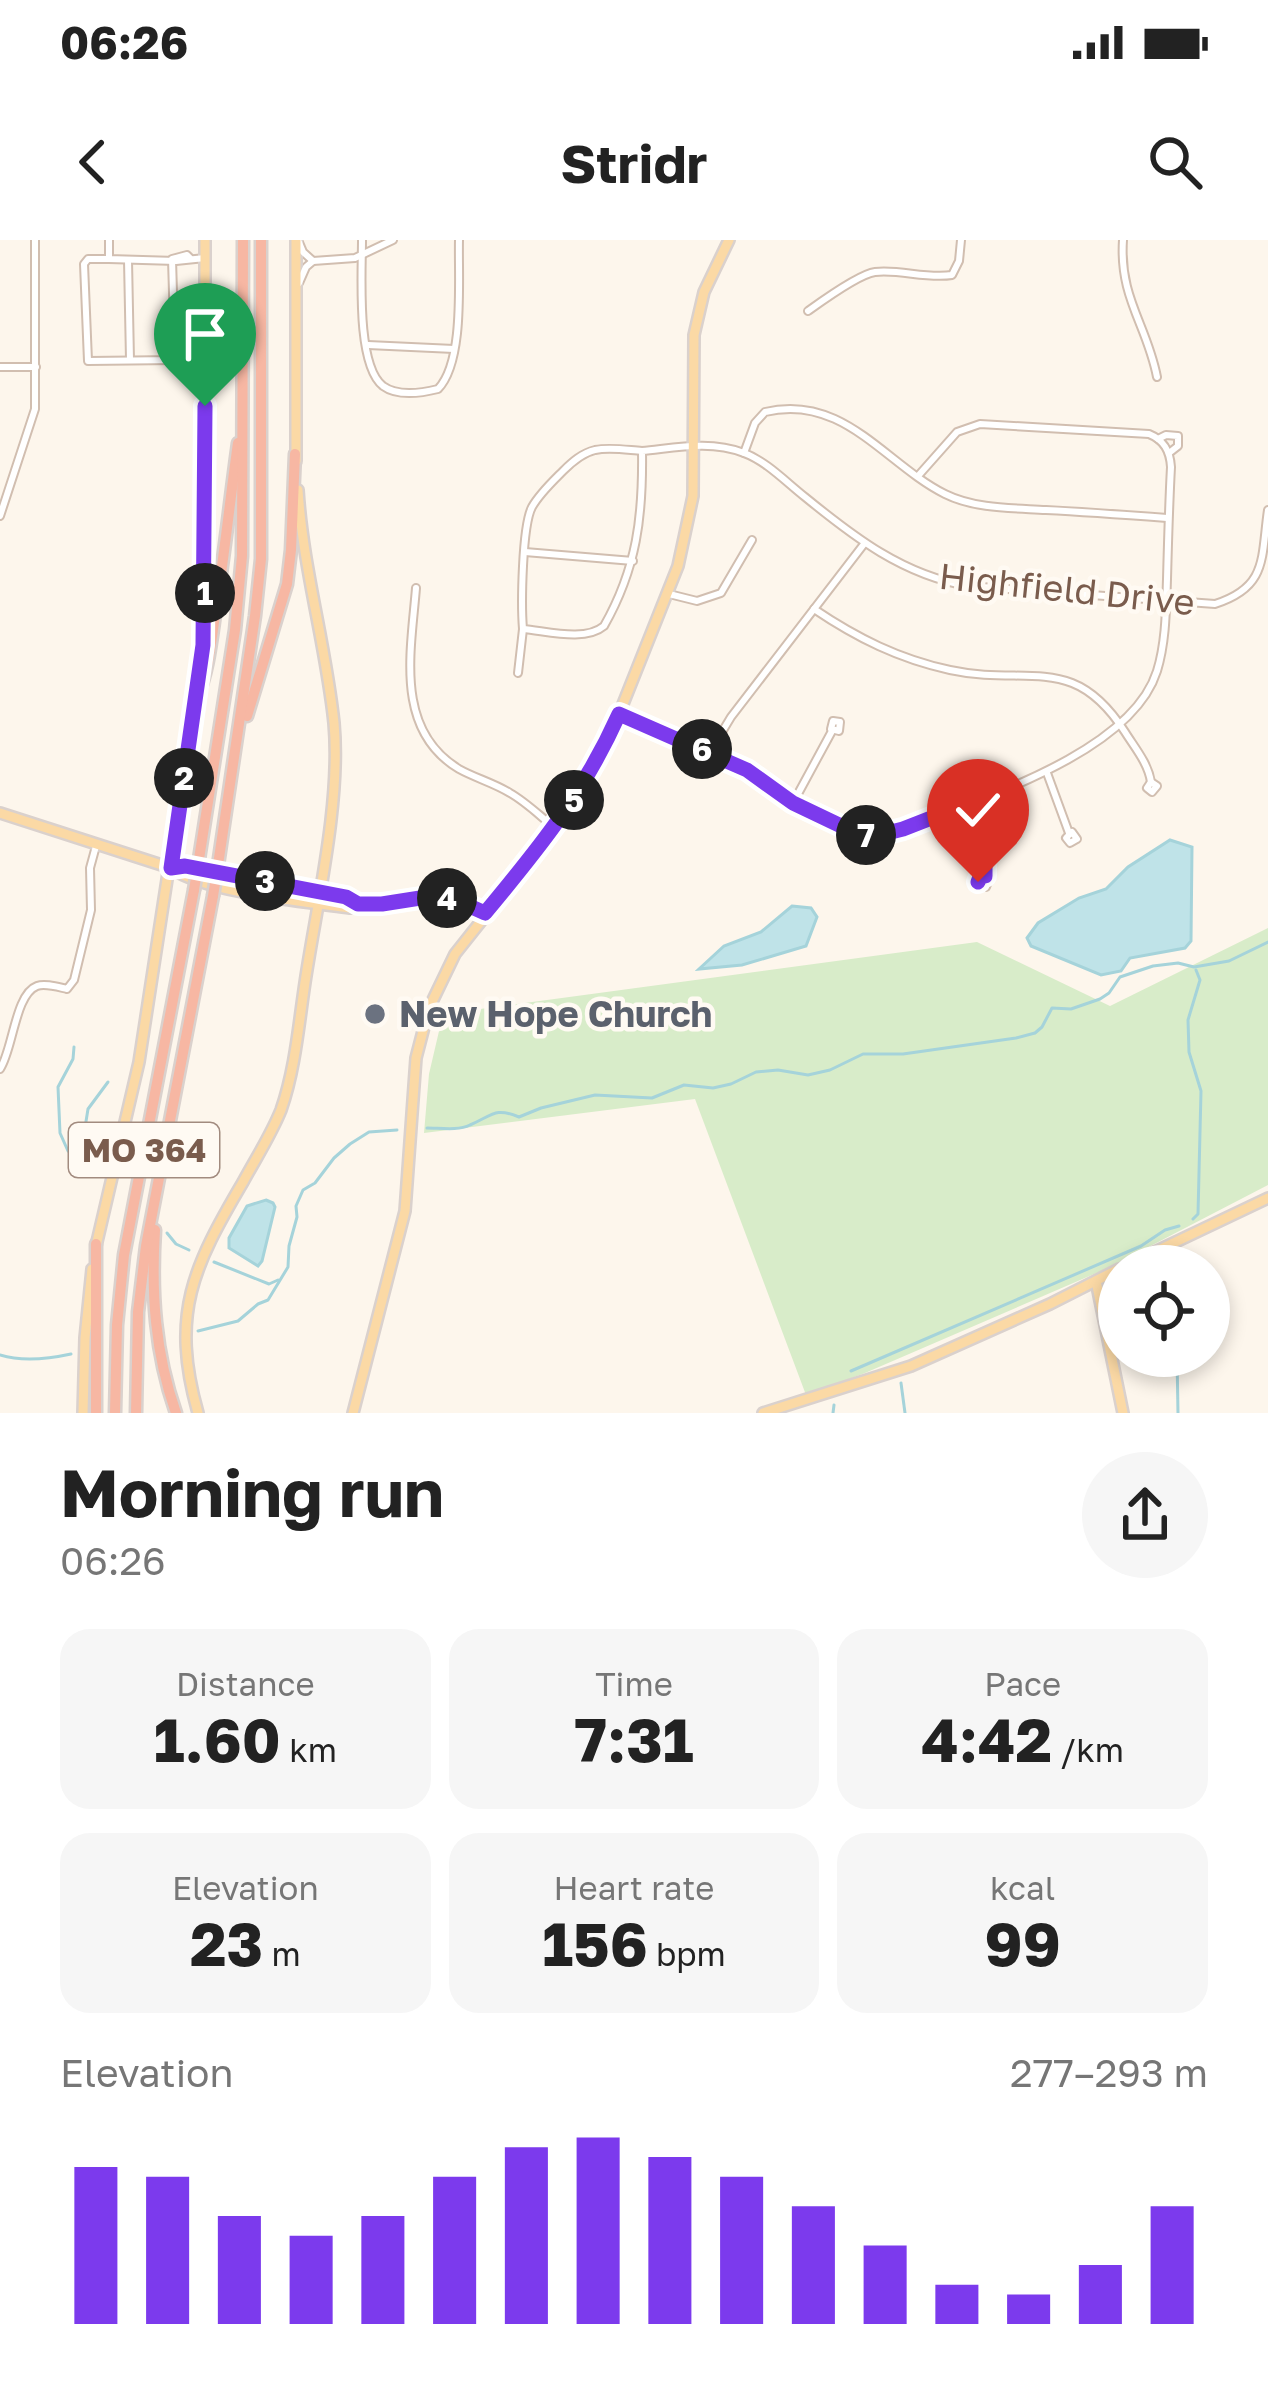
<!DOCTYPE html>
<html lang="en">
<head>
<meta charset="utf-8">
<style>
  :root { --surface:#fff; --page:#f6f6f6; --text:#222; --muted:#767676; --accent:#7c3aed }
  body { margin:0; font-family:"Golos Text",sans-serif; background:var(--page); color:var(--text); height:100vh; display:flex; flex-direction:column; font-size:45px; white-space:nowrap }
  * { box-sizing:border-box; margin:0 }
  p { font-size:39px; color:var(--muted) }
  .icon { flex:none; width:66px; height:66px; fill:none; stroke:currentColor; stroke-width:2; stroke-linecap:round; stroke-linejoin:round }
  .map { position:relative; height:1173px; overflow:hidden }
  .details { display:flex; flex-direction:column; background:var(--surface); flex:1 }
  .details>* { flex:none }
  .fabs { position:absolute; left:1098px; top:1005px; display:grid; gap:24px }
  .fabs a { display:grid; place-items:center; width:132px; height:132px; border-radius:50%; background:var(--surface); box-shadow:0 6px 18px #0003; font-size:60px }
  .pin { position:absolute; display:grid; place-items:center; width:102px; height:102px; color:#fff; margin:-123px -51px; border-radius:50% 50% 50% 0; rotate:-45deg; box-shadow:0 0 12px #0007 }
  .pin .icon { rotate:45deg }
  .km { position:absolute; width:60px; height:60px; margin:-30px; border-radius:50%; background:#222; color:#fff; font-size:33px; line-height:60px; text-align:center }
  .round { display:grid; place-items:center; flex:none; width:126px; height:126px; border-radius:63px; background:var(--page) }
  .overview { display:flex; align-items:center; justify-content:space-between; height:204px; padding:0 60px }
  h1 { font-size:66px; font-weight:700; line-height:90px }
  .metrics { display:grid; grid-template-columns:repeat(3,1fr); gap:18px; height:204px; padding:12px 60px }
  .metrics div { display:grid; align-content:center; border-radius:30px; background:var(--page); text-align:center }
  .metrics b { font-size:60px; font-weight:700 }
  .metrics small { font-size:33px; font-weight:400 }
  .metrics p { font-size:33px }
  .chart { height:336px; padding:24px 60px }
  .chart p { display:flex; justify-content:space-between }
  .chart svg { width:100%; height:216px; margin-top:12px; stroke:var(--accent); stroke-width:6 }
  .status { display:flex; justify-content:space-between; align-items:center; height:84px; padding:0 60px; background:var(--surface); direction:ltr }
  .status svg { height:33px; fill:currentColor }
  header { display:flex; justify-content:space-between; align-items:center; height:156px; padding:0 60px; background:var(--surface); font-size:54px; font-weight:700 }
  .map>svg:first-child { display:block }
</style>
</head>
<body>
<div class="status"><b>06:26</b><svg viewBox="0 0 49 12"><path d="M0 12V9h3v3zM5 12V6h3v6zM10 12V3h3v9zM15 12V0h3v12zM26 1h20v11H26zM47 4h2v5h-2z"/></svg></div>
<header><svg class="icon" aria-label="back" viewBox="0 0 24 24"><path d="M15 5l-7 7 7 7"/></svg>Stridr<svg class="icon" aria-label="search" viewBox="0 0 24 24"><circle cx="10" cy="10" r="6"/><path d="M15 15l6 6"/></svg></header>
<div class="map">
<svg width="1268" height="1173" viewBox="0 0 1268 1173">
  <rect width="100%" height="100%" fill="#fdf6ec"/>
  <polygon fill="#d8ecc9" points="1268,688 1268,945 1108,1028 865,1133 806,1155 695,859 424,893 429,834 443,774 977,702 1110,766"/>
  <g fill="#bfe3e8" stroke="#a5d3da" stroke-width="3">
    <polygon points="1170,600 1192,607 1191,701 1185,708 1130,718 1121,731 1101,735 1031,706 1027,698 1038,683 1079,658 1106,649 1128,627"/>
    <polygon points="792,666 811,668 817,677 806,706 742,725 699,729 724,706 761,692"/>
    <polygon points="266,960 273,963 275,967 262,1021 258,1026 229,1008 229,998 247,966"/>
  </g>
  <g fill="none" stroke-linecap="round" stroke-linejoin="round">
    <g stroke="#a5d3da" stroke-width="3">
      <polyline points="74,807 73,819 58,847 60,893 68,911 100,934"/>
      <path d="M427,888C440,888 458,891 470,885C493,875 495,867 519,877L541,868L595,855L652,858L684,845L713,848L731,844L756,832L778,830L808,835L830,830L863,814H903L1016,798L1035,793L1042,787L1052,768L1071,769L1100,759L1109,753L1120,737L1153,726L1178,723L1194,727L1229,721L1268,702"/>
      <polyline points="83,900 88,869 108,842"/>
      <polyline points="1193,979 1198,974 1201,851 1189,812 1188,780 1200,740 1196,730"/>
      <polyline points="167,993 176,1004 189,1010"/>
      <polyline points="214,1022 269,1044 278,1040"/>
      <polyline points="1159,1023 1161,1026"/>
      <polyline points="198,1091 238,1081 258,1064 268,1060 288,1027 289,1006 297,977 296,966 303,950 315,943 334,918 350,904 369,892 397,890"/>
      <path d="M0,1115C23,1122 48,1119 71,1114"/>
      <polyline points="1177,1116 1178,1173"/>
      <polyline points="851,1131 1141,1006 1165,990 1179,986"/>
      <polyline points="901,1143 905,1173"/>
      <polyline points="833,1173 834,1165"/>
    </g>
    <g stroke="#d1beb0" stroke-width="10">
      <g id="minor">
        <polyline points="109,0 109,19 176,21 205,18"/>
        <polyline points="298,0 303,12 313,21"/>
        <path d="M362,0C362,33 356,125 383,146C398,157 422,153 438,149C465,121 458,38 459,0"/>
        <path d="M1123,0C1119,58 1147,85 1157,137"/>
        <polyline points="109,19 88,19 84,24 88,121 175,120 172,19 187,15 190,18"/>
        <polyline points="128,20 130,120"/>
        <polyline points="299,43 306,27 313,21 355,18 393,0"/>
        <path d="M808,71C822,61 859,34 875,32C900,29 926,39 952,35L959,21L961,0"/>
        <polyline points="368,105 454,109"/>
        <polyline points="0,127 36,127"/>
        <polyline points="1158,199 1166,195 1178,196 1178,206 1169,213"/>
        <path d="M642,211C627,210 610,207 595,210C582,213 572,222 563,231C552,242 540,253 532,267C522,286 521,365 523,389C547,391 585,402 604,386C637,328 643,276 642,211C675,208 710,200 744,213C766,221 786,242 805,257C854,297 903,335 968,346L1215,364C1268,347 1261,318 1268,270"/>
        <path d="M744,213L755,183L765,172C843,153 885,224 945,254C975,269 1013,268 1046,270C1086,272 1127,275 1167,278"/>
        <polyline points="0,276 35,169 35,0"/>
        <polyline points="525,312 633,321"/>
        <path d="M416,348C411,411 394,490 459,529C475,538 494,543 510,553C526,562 540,576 555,588"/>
        <polyline points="669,354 697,361 721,353 752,300"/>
        <path d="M814,369C857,398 899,419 950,430C1028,447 1073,411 1125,492C1135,508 1148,523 1151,542"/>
        <polyline points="518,433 523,389"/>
        <path d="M619,474L747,529L793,563L860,595H879L903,589C976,560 1131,514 1157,431C1166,402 1166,369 1167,339C1168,301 1169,264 1171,227C1170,211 1164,200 1149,194L980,184L957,192L918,236"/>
        <polygon points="833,481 840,482 839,491 831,489"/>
        <polyline points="710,512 731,477 864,304"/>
        <polyline points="1047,533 1069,593"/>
        <polygon points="1151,542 1157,546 1152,552 1147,548"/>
        <polyline points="793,563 832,491"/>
        <polyline points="962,566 981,616 985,636"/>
        <polygon points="1072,592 1077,599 1070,603 1066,598"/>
        <polygon points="982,636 989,639 986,647 978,644"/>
        <path d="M0,829C13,810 15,754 37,746C45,743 58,747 67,749L74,740L91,670L90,628L96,606"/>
      </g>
    </g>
    <g stroke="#dad1cd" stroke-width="14">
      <g id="major">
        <polyline points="296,221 296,0"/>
        <path d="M0,573L171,628C204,652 306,662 350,668C360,664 368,666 379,665C420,661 446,648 485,673"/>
        <polyline points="171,628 185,626 351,658 358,664"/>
        <polyline points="96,1006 139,822 203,405 205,360 205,0"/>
        <polyline points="1125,1026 1268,958"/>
        <polyline points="1096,1041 1123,1173"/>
        <polyline points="83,1173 85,1098 92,1029"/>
        <path d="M198,1173C170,1074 193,1027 243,942C256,918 271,895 281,870C296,827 299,780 306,736C318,659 341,560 334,483C326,405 303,329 298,250"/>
        <polyline points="353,1173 405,971 416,818 429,768 455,714 555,588 588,539 619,474 678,326 693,256 694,95 704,52 729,0"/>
        <polyline points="763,1173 911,1126 1050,1064 1119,1029"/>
      </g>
    </g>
    <g stroke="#dad1cd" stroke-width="15">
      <g id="highway">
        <path d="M197,458C208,432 211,403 215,375C224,318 230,260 238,203"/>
        <polyline points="247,476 287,344 291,310 295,214"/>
        <polyline points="199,619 235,390 242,316 243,0"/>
        <polyline points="218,625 255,376 261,319 261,0"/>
        <path d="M155,990C151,1053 155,1113 176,1173"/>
        <polyline points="96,1004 96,1173"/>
        <polyline points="115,1173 117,1085 124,1015 194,650"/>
        <polyline points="136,1173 138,1072 146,1006 213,656"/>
      </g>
    </g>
    <use href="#minor" stroke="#fff" stroke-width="6"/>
    <use href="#major" stroke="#fbd9a5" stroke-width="9"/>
    <use href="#highway" stroke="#f7b7a3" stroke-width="10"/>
    <g stroke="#dad1cd" stroke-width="15" stroke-linecap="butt">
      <g id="highway-bridge">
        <polyline points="194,650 199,619"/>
        <polyline points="213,656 218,625"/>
      </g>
    </g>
    <use href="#highway-bridge" stroke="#f7b7a3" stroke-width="10"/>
  </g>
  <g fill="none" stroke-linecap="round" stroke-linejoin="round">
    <g stroke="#fff" stroke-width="24">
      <path id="route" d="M205,166L203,405L171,628L185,626L346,657L358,664H382L433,656L456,660L485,673C540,607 583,554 619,474L747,530L793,563L860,595H879L903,589L962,566L985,627V636L980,637L978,642"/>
    </g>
    <use href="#route" stroke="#7c3aed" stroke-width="15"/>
  </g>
  <circle fill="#6b7280" stroke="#fffaf3" stroke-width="4.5" cx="375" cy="774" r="12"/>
  <g text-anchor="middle" stroke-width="9" stroke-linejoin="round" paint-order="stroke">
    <rect fill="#fffaf3" stroke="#a28b7f" stroke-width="3" x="69" y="883" width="150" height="54" rx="9"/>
    <g font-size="33" font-weight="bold" fill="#7a5c4d">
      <text x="144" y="922">MO 364</text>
    </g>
    <g font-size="36" fill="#7a5c4d" stroke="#fffaf3">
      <text transform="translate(1067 349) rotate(6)" y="13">Highfield Drive</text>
    </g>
    <g font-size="36" font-weight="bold" fill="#5b616d" stroke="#fffaf3" text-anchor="start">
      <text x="399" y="787">New Hope Church</text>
    </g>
  </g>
</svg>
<div class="fabs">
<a><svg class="icon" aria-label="locate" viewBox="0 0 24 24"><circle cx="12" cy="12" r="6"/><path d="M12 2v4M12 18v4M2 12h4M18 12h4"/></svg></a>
</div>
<div class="pin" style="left:205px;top:166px;background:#1e9e55"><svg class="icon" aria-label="arrive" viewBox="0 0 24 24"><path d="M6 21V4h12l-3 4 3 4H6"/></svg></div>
<div class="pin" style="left:978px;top:642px;background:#d93025"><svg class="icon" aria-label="check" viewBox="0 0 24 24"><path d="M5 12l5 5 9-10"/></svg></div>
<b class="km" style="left:205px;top:353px">1</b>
<b class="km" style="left:184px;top:538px">2</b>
<b class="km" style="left:265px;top:641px">3</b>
<b class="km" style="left:447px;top:658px">4</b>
<b class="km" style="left:574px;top:560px">5</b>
<b class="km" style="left:702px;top:509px">6</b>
<b class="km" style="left:866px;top:595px">7</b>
</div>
<section class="details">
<div class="overview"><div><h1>Morning run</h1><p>06:26</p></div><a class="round"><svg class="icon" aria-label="share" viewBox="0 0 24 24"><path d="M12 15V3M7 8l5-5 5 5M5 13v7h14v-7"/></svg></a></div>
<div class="metrics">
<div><p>Distance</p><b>1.60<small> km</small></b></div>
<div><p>Time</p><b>7:31</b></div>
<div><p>Pace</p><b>4:42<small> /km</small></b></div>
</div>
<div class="metrics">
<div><p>Elevation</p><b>23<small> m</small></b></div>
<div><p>Heart rate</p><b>156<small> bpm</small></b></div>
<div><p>kcal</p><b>99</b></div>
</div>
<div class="chart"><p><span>Elevation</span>277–293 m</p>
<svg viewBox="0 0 160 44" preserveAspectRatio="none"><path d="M5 44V12M15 44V14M25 44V22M35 44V26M45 44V22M55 44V14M65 44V8M75 44V6M85 44V10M95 44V14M105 44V20M115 44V28M125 44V36M135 44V38M145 44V32M155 44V20"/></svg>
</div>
</section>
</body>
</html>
